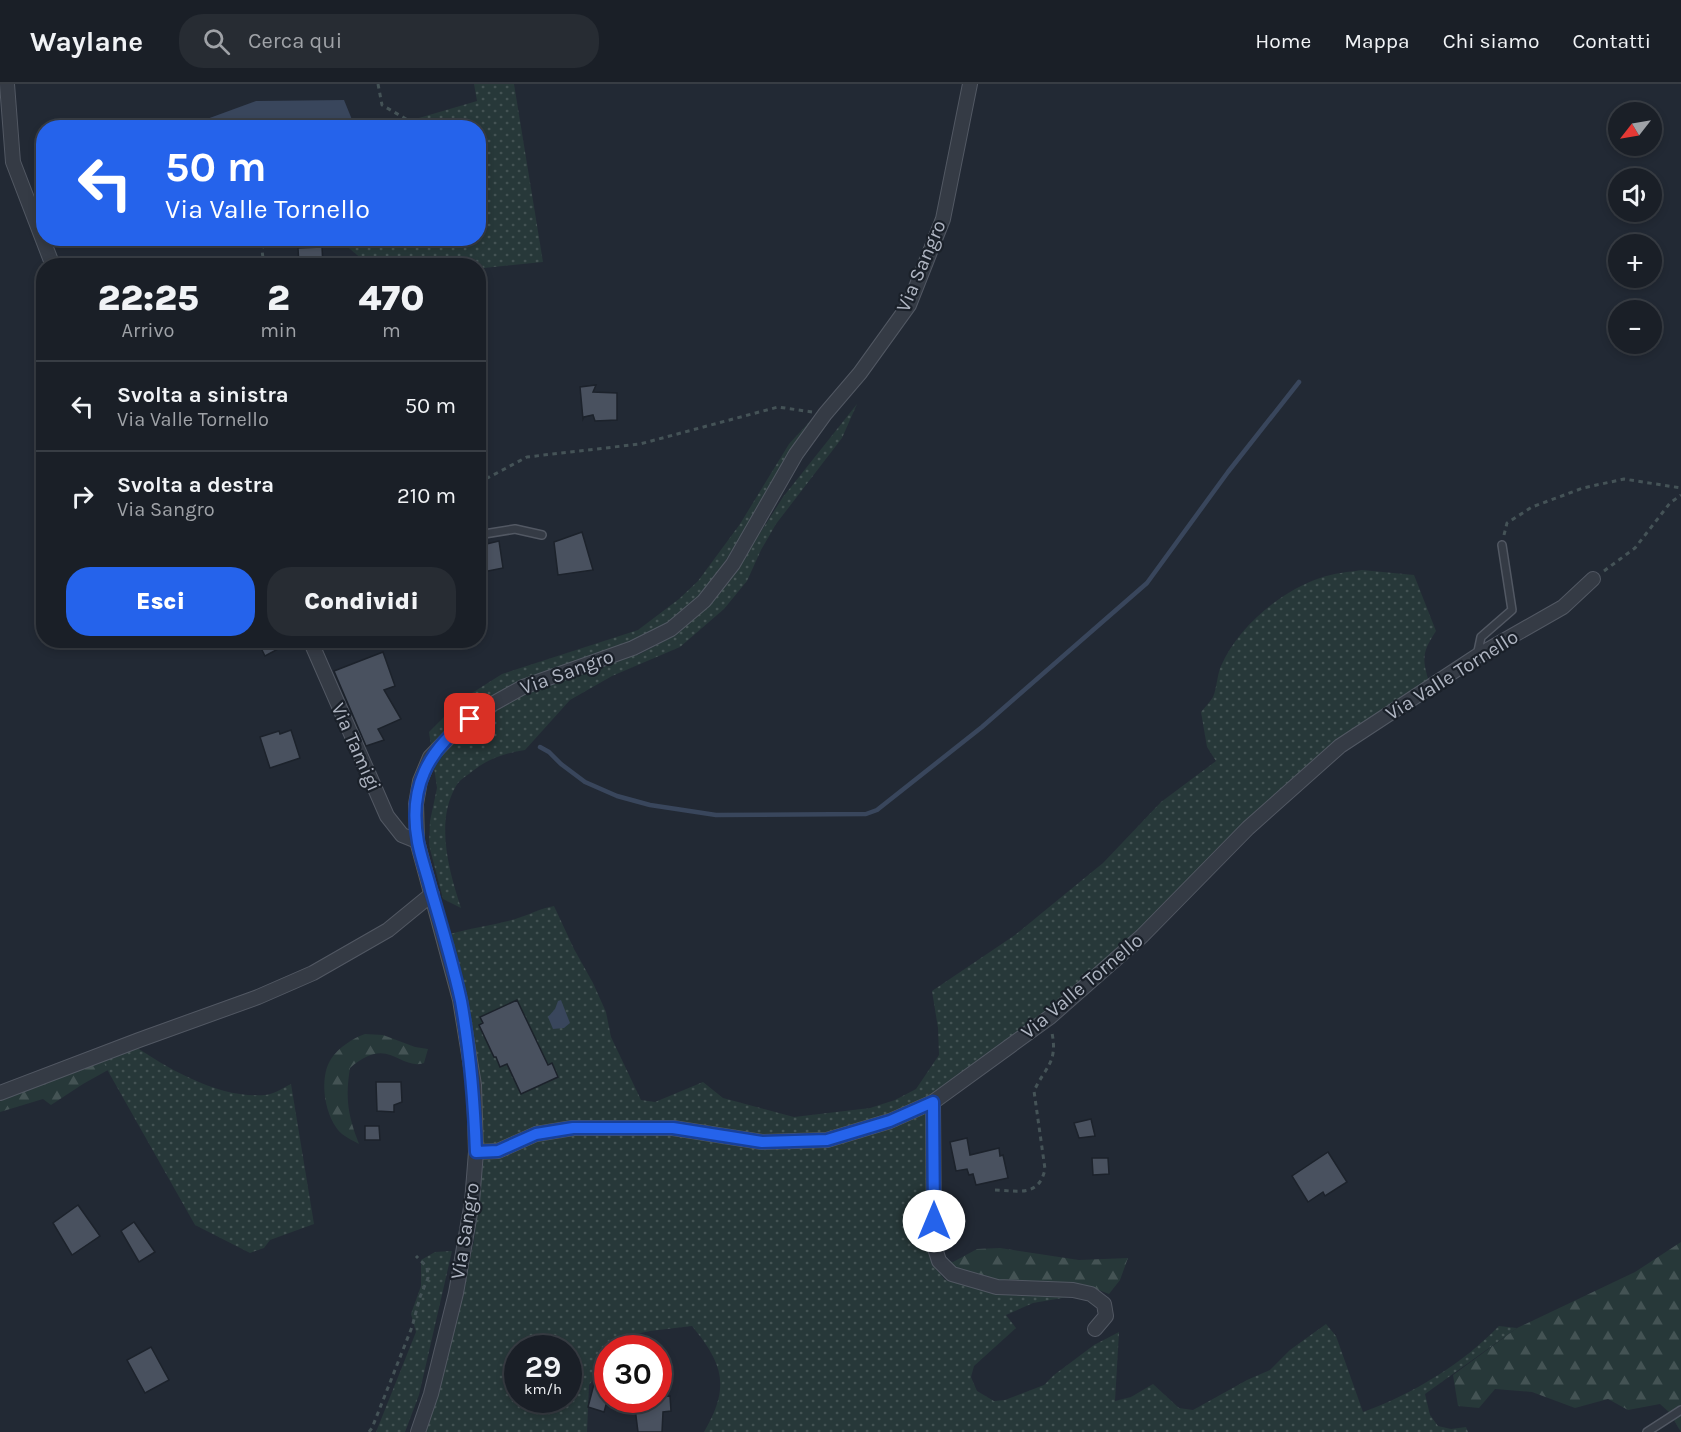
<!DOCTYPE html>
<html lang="it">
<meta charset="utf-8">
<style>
:root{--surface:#1a1f27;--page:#272c33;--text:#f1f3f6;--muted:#9fa2a7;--line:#383d44;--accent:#2563eb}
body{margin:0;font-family:Karla,sans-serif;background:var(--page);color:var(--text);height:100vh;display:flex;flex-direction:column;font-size:22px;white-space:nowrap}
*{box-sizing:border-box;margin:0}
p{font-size:20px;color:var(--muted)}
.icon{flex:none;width:33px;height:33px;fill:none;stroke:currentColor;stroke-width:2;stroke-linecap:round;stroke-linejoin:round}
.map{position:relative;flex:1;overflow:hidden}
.sheet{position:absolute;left:36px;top:174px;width:450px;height:390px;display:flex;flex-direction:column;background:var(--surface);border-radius:24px;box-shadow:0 3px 9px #0003,0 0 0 2px var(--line)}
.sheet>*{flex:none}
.hud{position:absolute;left:36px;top:36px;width:450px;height:126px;border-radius:24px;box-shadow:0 3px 9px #0003,0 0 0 2px var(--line);background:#2563eb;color:#fff;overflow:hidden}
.needle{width:39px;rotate:239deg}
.fabs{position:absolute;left:1608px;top:18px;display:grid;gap:12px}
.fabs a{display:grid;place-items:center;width:54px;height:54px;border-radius:50%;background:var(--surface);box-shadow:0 3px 9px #0003,0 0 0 2px var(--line);font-size:30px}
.speed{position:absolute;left:504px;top:1251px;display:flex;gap:12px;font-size:30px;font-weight:700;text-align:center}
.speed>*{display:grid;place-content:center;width:78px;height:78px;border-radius:50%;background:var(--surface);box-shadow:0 3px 9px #0003,0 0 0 2px var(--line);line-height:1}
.speed small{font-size:15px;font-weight:400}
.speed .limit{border:9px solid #d22;background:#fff;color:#111}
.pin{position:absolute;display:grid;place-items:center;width:51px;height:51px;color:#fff;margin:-26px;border-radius:12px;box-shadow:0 3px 9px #0006}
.me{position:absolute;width:66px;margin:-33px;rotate:0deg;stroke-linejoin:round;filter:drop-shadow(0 0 4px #0008)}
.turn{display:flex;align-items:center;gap:21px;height:126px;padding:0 30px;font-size:27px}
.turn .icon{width:78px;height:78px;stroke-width:2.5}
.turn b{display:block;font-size:42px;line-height:51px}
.eta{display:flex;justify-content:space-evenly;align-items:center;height:102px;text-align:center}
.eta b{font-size:36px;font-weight:800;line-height:42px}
.button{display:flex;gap:12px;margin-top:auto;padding:12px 30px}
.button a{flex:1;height:69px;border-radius:24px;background:var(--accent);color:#fff;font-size:24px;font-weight:800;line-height:69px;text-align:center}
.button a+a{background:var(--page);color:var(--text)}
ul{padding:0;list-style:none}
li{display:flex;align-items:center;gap:18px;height:90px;padding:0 30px;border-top:2px solid var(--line)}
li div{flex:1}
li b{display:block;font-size:22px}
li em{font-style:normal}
header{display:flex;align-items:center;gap:36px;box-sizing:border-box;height:84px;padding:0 30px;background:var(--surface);border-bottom:2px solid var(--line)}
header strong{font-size:28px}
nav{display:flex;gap:33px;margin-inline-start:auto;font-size:21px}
.search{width:420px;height:54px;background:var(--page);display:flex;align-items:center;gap:15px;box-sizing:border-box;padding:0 21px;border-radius:24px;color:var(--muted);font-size:22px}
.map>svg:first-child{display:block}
</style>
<header>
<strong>Waylane</strong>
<div class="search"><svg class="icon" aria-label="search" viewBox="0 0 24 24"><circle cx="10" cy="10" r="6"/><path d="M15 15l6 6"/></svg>Cerca qui</div>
<nav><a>Home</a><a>Mappa</a><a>Chi siamo</a><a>Contatti</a></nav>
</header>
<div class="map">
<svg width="1681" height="1348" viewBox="0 0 1681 1348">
<defs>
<pattern id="grass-dots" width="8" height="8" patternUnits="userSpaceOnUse" patternTransform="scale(1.5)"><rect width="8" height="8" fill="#273839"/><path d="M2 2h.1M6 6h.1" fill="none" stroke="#445354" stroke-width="1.8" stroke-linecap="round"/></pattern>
<pattern id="forest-firs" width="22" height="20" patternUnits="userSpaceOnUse" patternTransform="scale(1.5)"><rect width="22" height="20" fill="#273839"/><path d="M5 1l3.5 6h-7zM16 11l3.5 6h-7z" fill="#445354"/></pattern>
</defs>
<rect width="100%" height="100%" fill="#222934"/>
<g fill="url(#grass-dots)" fill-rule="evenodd">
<path d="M474 0H514L543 178 484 184 479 187 478 182 369 181 338 155 478 154V44L413 43 412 36 477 17Z"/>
<path d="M857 320 842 354 776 440 761 466 747 497 724 525 680 563 612 592 570 616 525 666C506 669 489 674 474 686 468 691 460 695 456 702 435 738 449 787 461 824L443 815 429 761 430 737 437 704 429 648 461 616 502 590 638 546 679 515 698 497 740 440 789 360 812 335C795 362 778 389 761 417 735 462 711 508 669 541 659 549 645 554 633 560L638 571 674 552 702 528 734 490 783 413Z"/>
<path d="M1362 486 1414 491 1436 547C1422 568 1422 575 1429 598L1336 661 1140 848 927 1031 928 1165 934 1182 945 1196 969 1202 1074 1212 1033 1219 1006 1231 1016 1244 974 1282 971 1293 977 1307 994 1317 1005 1316 1044 1301 1054 1291 1094 1261 1119 1248 1115 1317 1131 1313 1153 1300 1179 1324 1193 1326 1247 1296 1270 1286 1290 1266 1326 1240 1336 1252 1363 1328C1413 1310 1462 1280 1499 1242L1517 1244 1425 1310 1430 1331 1438 1342 1451 1345 1466 1343 1468 1348H704C730 1303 724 1281 692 1242L650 1247 627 1252 617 1264H608L607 1277 589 1301 587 1348H424L436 1318 474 1157 483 1075 501 1073 520 1063 482 1062C476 990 472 919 450 850 474 843 499 841 521 833 533 829 542 824 554 822L574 865 593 899 606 928 611 953 641 1016 655 1018 703 998 723 1014 794 1033 870 1024 895 1016 916 1005 939 971 938 944 932 907 1015 851 1065 810 1103 779 1161 718 1216 677 1207 663 1201 628C1205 623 1210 618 1213 613 1217 603 1217 591 1221 582 1238 543 1281 507 1320 494 1334 489 1348 488 1362 486ZM518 1264H568V1316H518Z"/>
<path d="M133 961C170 986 220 1015 265 1011 274 1010 283 1004 291 1000L314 1140 270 1156 264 1164 250 1169 195 1141 100 973Z"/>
<path d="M452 1167 419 1311 405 1348H376L416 1248 411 1230 421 1202V1176L435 1168Z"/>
</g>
<g fill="url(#forest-firs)">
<path d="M365 950 383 951 415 963 428 965 424 979C399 987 389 950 350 984 345 1014 348 1032 359 1060 354 1057 347 1054 342 1050 325 1035 318 995 331 975 338 964 353 954 365 950Z"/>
<path d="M100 973 108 986 83 1000 51 1021 43 1015 0 1028V1016Z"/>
<path d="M1681 1158V1348L1670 1329 1660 1320 1628 1326 1608 1315 1575 1324 1532 1308 1495 1305 1479 1324 1458 1322 1453 1291 1517 1244 1635 1188Z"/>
<path d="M1000 1164 1079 1176 1128 1174 1120 1196 1109 1210 1083 1200 990 1196 956 1187 940 1175 953 1178 977 1165Z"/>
</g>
<g fill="#39465c">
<path d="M344 16 355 43H185L256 17Z"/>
<path d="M561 916 570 939 564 944 553 945 548 933 555 925 558 917Z"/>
</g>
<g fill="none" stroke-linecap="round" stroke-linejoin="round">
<path stroke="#39465c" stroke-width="4.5" d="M540 663 549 668 561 680 585 698 617 712 650 721 716 731 866 730 877 726 982 643 1147 499 1228 388 1299 298"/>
</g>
<g fill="#49515f" stroke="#1c222b" stroke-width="1.5">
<path d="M322 163 323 182H299L298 164Z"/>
<path d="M596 301 593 308 617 309V336L595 337 593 331 584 333 583 335 580 303Z"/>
<path d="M582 448 593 486 558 491 554 458Z"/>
<path d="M499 457 503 484 478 489V462Z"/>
<path d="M257 556H295L265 572Z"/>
<path d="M383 568 395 602 384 606 401 635 378 645 384 656 366 662 334 587Z"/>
<path d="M291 646 300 674 270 684 260 653 279 647 280 650Z"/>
<path d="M517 916 548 981 552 979 558 993 521 1010 507 980 500 983 496 973H494L479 941 483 939 480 933Z"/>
<path d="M376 998H401L402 1018 394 1021V1028L377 1027Z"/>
<path d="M1091 1035 1095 1052 1079 1054 1074 1039Z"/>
<path d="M365 1042H379L380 1056H365Z"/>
<path d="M967 1054 970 1071 999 1064 1000 1072 1003 1071 1008 1094 976 1101 973 1090 969 1091 967 1085 956 1087 950 1058Z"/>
<path d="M1328 1068 1347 1098 1325 1112 1323 1108 1308 1118 1292 1092Z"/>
<path d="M1092 1074H1108L1109 1090 1093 1091Z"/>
<path d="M78 1121 100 1152 72 1171 53 1139Z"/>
<path d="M134 1138 155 1168 139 1178 121 1147Z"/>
<path d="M151 1263 169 1296 145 1309 127 1276Z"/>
<path d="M594 1300 608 1303V1314L604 1328 588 1323Z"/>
<path d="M670 1312 671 1327 663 1328 662 1348H638L634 1316H658V1313Z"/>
</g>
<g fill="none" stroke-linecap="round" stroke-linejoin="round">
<defs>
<g id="lane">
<path d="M478 451 515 445 542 451"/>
<path d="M1477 572 1481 553 1512 526 1502 461"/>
<path d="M1647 1348 1681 1326"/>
</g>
<g id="street">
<path d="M7 0 13 78 53 182"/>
<path d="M310 556 387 732 402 751 417 757"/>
<path d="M0 1009 139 956 258 913 313 889 388 846 432 810"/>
<path d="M933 1018 934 1161 939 1177 952 1190 997 1203 1073 1206 1091 1210 1104 1220 1106 1232 1095 1245"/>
<path d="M476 1068 498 1067 536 1050 573 1044H673L762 1058 827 1056 890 1037 933 1018 1050 933 1142 852 1248 744 1340 662 1477 572 1563 523 1593 495"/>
<path d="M418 1348 431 1310 456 1209 472 1118 476 1068 474 1001 460 916 417 757 416 720 420 697 430 673 459 643 480 627 523 603 633 564 671 545 704 517 733 480 796 370 825 330 860 289 909 221 943 135 970 0"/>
</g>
</defs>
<use href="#lane" stroke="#525863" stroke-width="10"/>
<use href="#street" stroke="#525863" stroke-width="16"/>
<g stroke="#455357" stroke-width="3" stroke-dasharray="4.5 4.5" stroke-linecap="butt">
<path d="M378 0 382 21 406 35 410 44"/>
<path d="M264 182 262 166 265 154"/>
<path d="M478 399 527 373 640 360 778 323 812 328"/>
<path d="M1504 451 1507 439 1532 423 1583 404 1624 395 1681 404"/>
<path d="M1604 487 1635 464 1670 419 1681 411"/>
<path d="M995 1106C1019 1107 1039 1113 1045 1085L1034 1007C1045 983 1058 979 1052 949"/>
<path d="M369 1348 372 1344 412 1243 420 1213 428 1194 427 1183 416 1172"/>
</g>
<use href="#lane" stroke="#353b45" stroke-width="7"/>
<use href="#street" stroke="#353b45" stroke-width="14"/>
</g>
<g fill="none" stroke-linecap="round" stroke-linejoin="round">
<defs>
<path id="route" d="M470 635C427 666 408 705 418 758 421 774 427 790 431 806 442 843 453 880 461 917 470 967 474 1017 476 1068L498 1067 536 1050 573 1044H673L762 1058 827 1056 890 1037 933 1018 934 1137"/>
</defs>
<use href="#route" stroke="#184099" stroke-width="15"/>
<use href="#route" stroke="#2563eb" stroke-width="10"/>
</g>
<g text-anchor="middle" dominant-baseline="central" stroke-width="4.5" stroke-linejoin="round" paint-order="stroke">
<g font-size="20" fill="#afb5c2" stroke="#1a2029">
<text transform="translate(921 182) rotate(-67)">Via Sangro</text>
<text transform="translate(567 588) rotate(-20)">Via Sangro</text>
<text transform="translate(1452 591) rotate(-32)">Via Valle Tornello</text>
<text transform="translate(356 663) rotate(66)">Via Tamigi</text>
<text transform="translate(1082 902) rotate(-40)">Via Valle Tornello</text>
<text transform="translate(465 1147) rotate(-81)">Via Sangro</text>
</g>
</g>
</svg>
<div class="fabs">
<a><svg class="needle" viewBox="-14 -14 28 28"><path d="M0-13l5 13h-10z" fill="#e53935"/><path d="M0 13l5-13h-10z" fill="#9fa2a7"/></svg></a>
<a><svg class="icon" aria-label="sound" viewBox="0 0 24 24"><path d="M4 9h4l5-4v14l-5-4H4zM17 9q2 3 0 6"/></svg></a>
<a>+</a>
<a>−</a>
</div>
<div class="speed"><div>29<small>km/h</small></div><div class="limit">30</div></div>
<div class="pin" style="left:470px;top:635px;background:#d93025"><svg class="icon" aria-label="arrive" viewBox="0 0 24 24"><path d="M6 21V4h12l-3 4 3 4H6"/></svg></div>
<svg class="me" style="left:934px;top:1137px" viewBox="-20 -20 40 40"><circle r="19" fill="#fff"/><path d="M0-13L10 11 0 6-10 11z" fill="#2563eb"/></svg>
<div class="hud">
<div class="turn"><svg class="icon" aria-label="left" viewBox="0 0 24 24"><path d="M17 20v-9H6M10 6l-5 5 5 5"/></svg><div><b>50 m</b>Via Valle Tornello</div></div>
</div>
<section class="sheet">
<div class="eta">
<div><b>22:25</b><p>Arrivo</p></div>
<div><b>2</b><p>min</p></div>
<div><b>470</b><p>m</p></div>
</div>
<ul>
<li><svg class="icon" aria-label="left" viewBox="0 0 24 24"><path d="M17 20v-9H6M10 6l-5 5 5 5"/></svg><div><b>Svolta a sinistra</b><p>Via Valle Tornello</p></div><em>50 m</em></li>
<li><svg class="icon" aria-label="right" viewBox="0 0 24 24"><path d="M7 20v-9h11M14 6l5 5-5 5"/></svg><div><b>Svolta a destra</b><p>Via Sangro</p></div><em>210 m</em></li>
</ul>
<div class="button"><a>Esci</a><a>Condividi</a></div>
</section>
</div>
